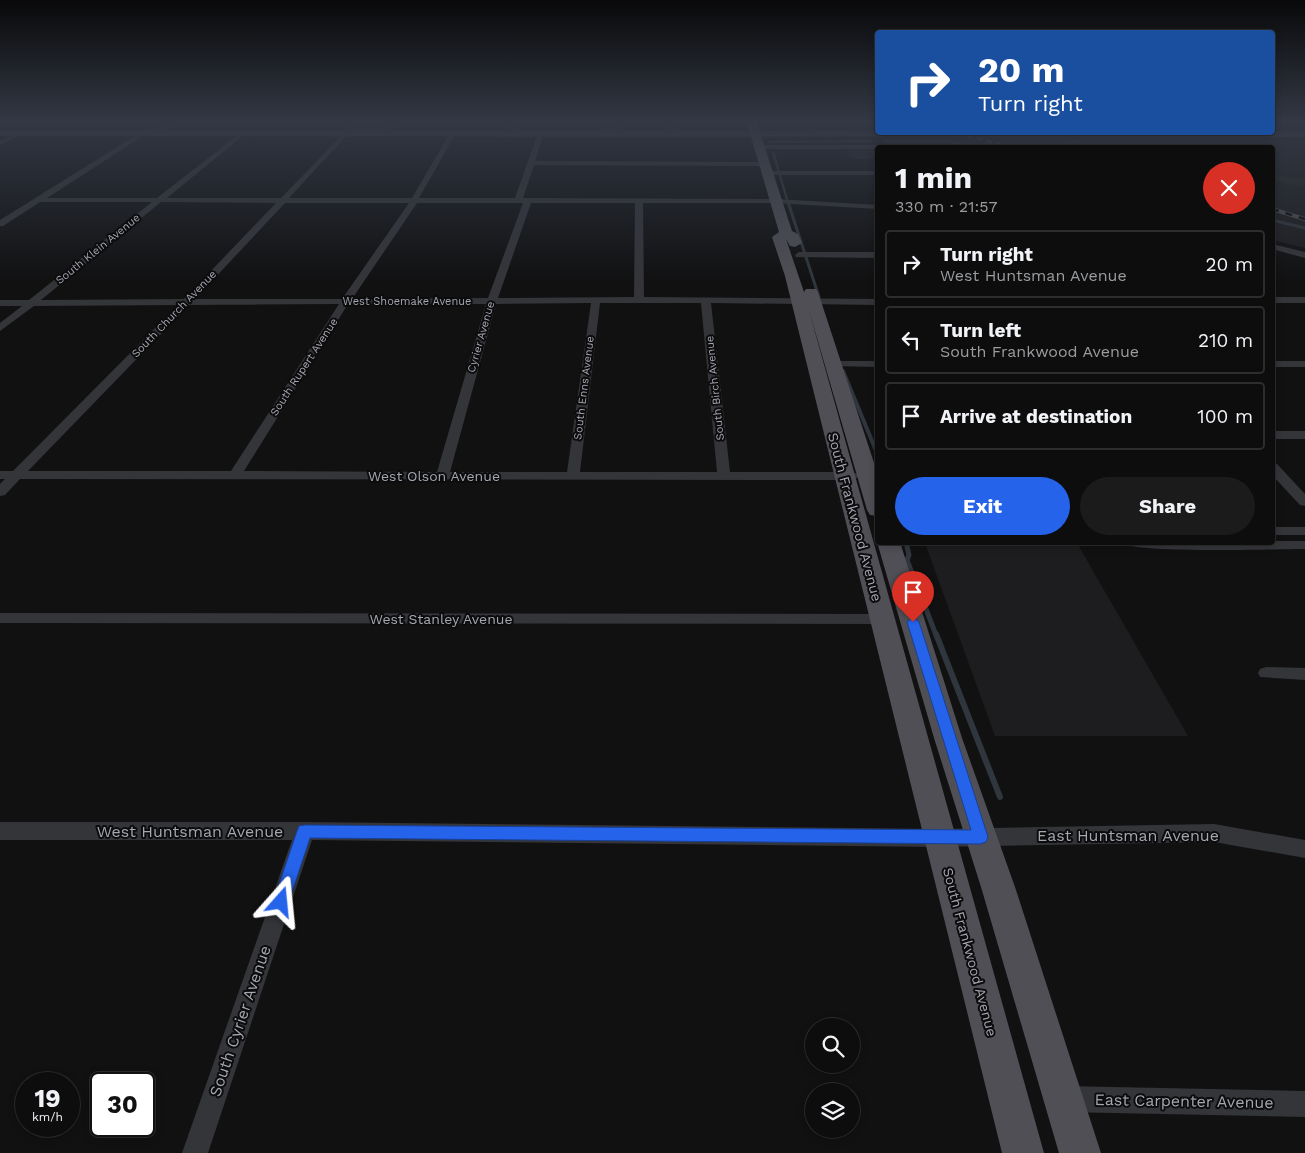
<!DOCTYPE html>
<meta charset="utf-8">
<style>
:root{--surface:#0d0d0e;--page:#1b1b1c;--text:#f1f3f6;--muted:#9a9c9e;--line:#2d2d2e;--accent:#2563eb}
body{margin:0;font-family:"Work Sans",sans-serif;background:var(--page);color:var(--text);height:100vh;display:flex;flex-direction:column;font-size:19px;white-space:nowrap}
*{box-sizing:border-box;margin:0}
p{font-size:16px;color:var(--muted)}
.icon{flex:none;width:28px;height:28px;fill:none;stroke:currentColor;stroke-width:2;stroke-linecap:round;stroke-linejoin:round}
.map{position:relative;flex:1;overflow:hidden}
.panel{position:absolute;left:875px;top:145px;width:400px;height:400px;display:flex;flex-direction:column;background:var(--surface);border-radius:5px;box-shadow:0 2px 8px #0003,0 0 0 1px var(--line)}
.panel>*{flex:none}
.guide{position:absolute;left:875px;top:30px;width:400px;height:105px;border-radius:5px;box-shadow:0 2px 8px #0003,0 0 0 1px var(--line);background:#1a4fa0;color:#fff;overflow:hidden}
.fabs{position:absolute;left:805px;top:1018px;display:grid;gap:10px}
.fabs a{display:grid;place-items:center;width:55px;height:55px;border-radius:50%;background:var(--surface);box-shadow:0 2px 8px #0003,0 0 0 1px var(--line);font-size:25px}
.speed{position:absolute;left:15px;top:1072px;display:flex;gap:10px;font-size:25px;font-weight:700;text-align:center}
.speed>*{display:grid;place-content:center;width:65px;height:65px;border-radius:50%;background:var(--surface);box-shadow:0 2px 8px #0003,0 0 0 1px var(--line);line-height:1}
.speed small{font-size:12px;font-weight:400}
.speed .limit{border:2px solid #111;border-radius:8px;background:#fff;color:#111}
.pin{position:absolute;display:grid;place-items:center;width:42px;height:42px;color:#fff;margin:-51px -21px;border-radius:50% 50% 50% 0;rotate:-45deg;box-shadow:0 0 5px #0007}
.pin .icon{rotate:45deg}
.me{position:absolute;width:55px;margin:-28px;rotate:18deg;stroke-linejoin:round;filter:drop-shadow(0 0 4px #0008)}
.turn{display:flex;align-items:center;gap:18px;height:105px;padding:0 20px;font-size:22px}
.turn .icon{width:65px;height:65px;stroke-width:2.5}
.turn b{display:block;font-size:35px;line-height:42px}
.round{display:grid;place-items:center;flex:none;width:52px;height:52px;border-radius:26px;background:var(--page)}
.head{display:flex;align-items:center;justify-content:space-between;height:85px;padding:0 20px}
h1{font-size:30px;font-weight:700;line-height:38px}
.cta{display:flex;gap:10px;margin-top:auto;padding:10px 20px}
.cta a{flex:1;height:58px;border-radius:30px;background:var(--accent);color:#fff;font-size:20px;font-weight:700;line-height:58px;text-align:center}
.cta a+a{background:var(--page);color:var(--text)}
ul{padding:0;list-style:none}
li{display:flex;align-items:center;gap:15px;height:68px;margin:0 10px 8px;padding:0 10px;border:2px solid var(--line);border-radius:5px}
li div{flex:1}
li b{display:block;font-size:19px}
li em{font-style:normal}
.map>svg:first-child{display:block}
</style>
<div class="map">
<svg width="1305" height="1153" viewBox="0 0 1305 1153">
<rect width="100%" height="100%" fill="#111112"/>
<g fill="#1d1d1f">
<path d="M762 120H787L817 128 815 131 765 129Z"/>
<path d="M814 120H877V130H851Z"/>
<rect x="1273" y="120" width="32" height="11"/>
<path d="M1026 136 1082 147H915L877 138Z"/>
<path d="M1057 136 1305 137V179L1273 174 1272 148 1112 147Z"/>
<path d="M845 150H877V159H851Z"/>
<path d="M1273 181 1305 188V248L1273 240Z"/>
<path d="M925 543H1077L1188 736H995Z"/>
</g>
<g fill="#202621">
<path d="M1026 136H1057L1112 147H1082Z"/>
<path d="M1272 174 1305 179V188L1273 181Z"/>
</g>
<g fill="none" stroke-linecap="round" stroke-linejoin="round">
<g stroke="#30363d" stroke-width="2.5">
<path d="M885 141H948L979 148"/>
<path d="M770 142 871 141"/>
<path d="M773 152 789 206"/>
</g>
<g stroke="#30363d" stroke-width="3">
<path d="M789 205 819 297"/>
<path d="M1272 220 1305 228"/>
</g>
<path stroke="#30363d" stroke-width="4" d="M843 371 877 453"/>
<path stroke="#30363d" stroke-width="5" d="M906 542 909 555 907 560 936 635"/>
<path stroke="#30363d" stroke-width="6" d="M936 634 1000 797"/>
<g fill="#343539" fill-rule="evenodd">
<path d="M200 120H214L149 132 47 198H157L243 131 245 132V134L167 198H281L346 131 348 132V134L289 198H412L450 133 453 131 456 133 419 198H515L538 133 541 131 544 133 535 161 765 162 768 164 765 166 534 165 523 198 775 199 878 205V209L775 203H643L644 297 878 299V305L711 303 730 472H853L860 476 853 480 20 479 5 495 0 496V484L5 479H0V471H13L178 305 34 306 0 331V323L22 306H0V300H29L152 202H40L3 226H0V220L138 134 136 133V131ZM161 202 276 203 184 299 41 300ZM285 203H409L342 299H195ZM417 203H523L488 298 352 299ZM531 203H635L634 297 498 298ZM591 303 567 472H450L496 304ZM600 303H701L717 472H580ZM339 304 231 471H28L189 305ZM348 304H486L437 472 244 471Z"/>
<path d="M328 120C338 120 345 125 354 127 374 131 397 124 417 120L420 122 380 131H354Z"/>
<path d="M486 120H495L529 133 524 134Z"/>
<path d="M641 120H654L690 133 687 135 647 123 590 135 587 133Z"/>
<path d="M21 131 24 133 23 134 0 145V141Z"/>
<path d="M896 143 898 144V146L877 149H759L756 147 759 145H877Z"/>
<path d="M765 171H878V175H768L764 173Z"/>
<path d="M1272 244 1305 252V258L1272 249Z"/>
<path d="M799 252H878V258L796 257 795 255Z"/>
<rect x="1272" y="297" width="33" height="6"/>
<path d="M834 361H878V367L830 366 829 364 830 362Z"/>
<rect x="1272" y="361" width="33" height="6"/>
<rect x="1272" y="431" width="33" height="8"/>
<path d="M1272 463 1277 464 1305 494V506L1300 505 1272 475Z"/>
<rect x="1272" y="527" width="33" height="8"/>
<path d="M1272 541H1305V549C1280 549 1130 554 1120 542H1272Z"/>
<path d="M0 613 882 614 888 615 890 619 888 623 882 624 0 623Z"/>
<path d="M1266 667 1305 668V680L1260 677 1258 673 1260 669Z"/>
<path d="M0 822H305L940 829 1214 824 1305 840V858L1214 842 940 847 312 840 208 1153H182L292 840H0Z"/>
<path d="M1064 1086 1305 1091V1117L1064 1112 1055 1108 1051 1099 1055 1090Z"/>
</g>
<path fill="#414146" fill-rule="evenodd" d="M0 130 878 131V132L1305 131V137L0 136Z"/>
<g fill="#4f4f55" fill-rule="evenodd">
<path d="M746 120H756L792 231 798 234 802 243 795 247 790 246 786 239 804 292 806 289H816L818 292 878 475V516L870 515 867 510 808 307 1044 1153H1002L785 276 772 237 779 232Z"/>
<path d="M878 541V542H900L962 738 1015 887 1101 1153H1059L981 887 934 738 877 542Z"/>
</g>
<defs>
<path id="rail-far1" d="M953 132 1013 148"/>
<path id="rail" d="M1272 209 1305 219"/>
</defs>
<use href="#rail-far1" stroke="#4e4e53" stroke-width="2.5"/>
<use href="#rail" stroke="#4e4e53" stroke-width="4"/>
<use href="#rail-far1" stroke="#0c0c0d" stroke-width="2" stroke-dasharray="5" stroke-linecap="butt"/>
<use href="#rail" stroke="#0c0c0d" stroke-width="2.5" stroke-dasharray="7" stroke-linecap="butt"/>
</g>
<linearGradient id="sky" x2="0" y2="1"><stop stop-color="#09090a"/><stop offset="0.43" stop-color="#323844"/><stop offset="1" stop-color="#323844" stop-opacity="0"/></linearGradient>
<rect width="1305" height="281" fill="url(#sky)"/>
<path fill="#2563eb" stroke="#184099" d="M913 617 919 622 988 837 986 842 980 844 310 838 287 907 281 909 275 907 273 902 297 831 299 826 305 825 971 830 907 622Z"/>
<g text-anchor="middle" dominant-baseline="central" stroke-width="4" stroke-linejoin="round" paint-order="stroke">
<g font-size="11" fill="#a4a6b1" stroke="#0c0c0d">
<text transform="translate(98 249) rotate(-39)">South Klein Avenue</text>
<text x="407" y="301">West Shoemake Avenue</text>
<text transform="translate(174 314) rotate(-46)">South Church Avenue</text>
<text transform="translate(481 337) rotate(-74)">Cyrier Avenue</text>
<text transform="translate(304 367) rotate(-57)">South Rupert Avenue</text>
<text transform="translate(584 388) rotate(-83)">South Enns Avenue</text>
<text transform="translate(715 388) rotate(-96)">South Birch Avenue</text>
</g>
<g font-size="14" fill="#a4a6b1" stroke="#0c0c0d">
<text x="434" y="476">West Olson Avenue</text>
<text transform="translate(855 517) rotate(75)">South Frankwood Avenue</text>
<text x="441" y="619">West Stanley Avenue</text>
<text transform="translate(970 952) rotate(75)">South Frankwood Avenue</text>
</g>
<g font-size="16" fill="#a4a6b1" stroke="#0c0c0d">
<text x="190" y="831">West Huntsman Avenue</text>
<text x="1128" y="835">East Huntsman Avenue</text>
<text transform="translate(240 1021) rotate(-71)">South Cyrier Avenue</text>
<text transform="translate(1184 1101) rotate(1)">East Carpenter Avenue</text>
</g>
</g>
</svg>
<div class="fabs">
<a><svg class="icon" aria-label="search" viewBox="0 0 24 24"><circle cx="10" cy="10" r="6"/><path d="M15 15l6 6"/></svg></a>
<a><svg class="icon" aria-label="layers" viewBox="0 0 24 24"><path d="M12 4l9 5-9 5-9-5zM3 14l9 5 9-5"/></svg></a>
</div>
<div class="speed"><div>19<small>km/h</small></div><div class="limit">30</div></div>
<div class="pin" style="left:913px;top:622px;background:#d93025"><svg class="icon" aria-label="arrive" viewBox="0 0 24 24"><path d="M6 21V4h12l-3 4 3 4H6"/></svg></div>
<svg class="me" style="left:281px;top:902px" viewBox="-20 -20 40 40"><path d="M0-17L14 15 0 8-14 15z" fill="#2563eb" stroke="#fff" stroke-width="4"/></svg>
<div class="guide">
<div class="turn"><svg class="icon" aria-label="right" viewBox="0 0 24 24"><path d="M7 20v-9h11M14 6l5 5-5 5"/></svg><div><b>20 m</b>Turn right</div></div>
</div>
<section class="panel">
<div class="head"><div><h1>1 min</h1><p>330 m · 21:57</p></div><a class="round" style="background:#d93025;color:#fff"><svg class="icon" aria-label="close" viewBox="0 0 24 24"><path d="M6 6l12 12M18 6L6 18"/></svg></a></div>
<ul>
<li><svg class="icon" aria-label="right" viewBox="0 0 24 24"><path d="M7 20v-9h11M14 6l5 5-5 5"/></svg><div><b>Turn right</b><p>West Huntsman Avenue</p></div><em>20 m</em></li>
<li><svg class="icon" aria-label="left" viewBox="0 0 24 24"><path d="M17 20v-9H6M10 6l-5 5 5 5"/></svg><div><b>Turn left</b><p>South Frankwood Avenue</p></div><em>210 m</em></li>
<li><svg class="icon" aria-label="arrive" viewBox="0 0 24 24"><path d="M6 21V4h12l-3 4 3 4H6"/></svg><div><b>Arrive at destination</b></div><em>100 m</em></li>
</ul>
<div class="cta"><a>Exit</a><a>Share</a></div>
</section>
</div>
